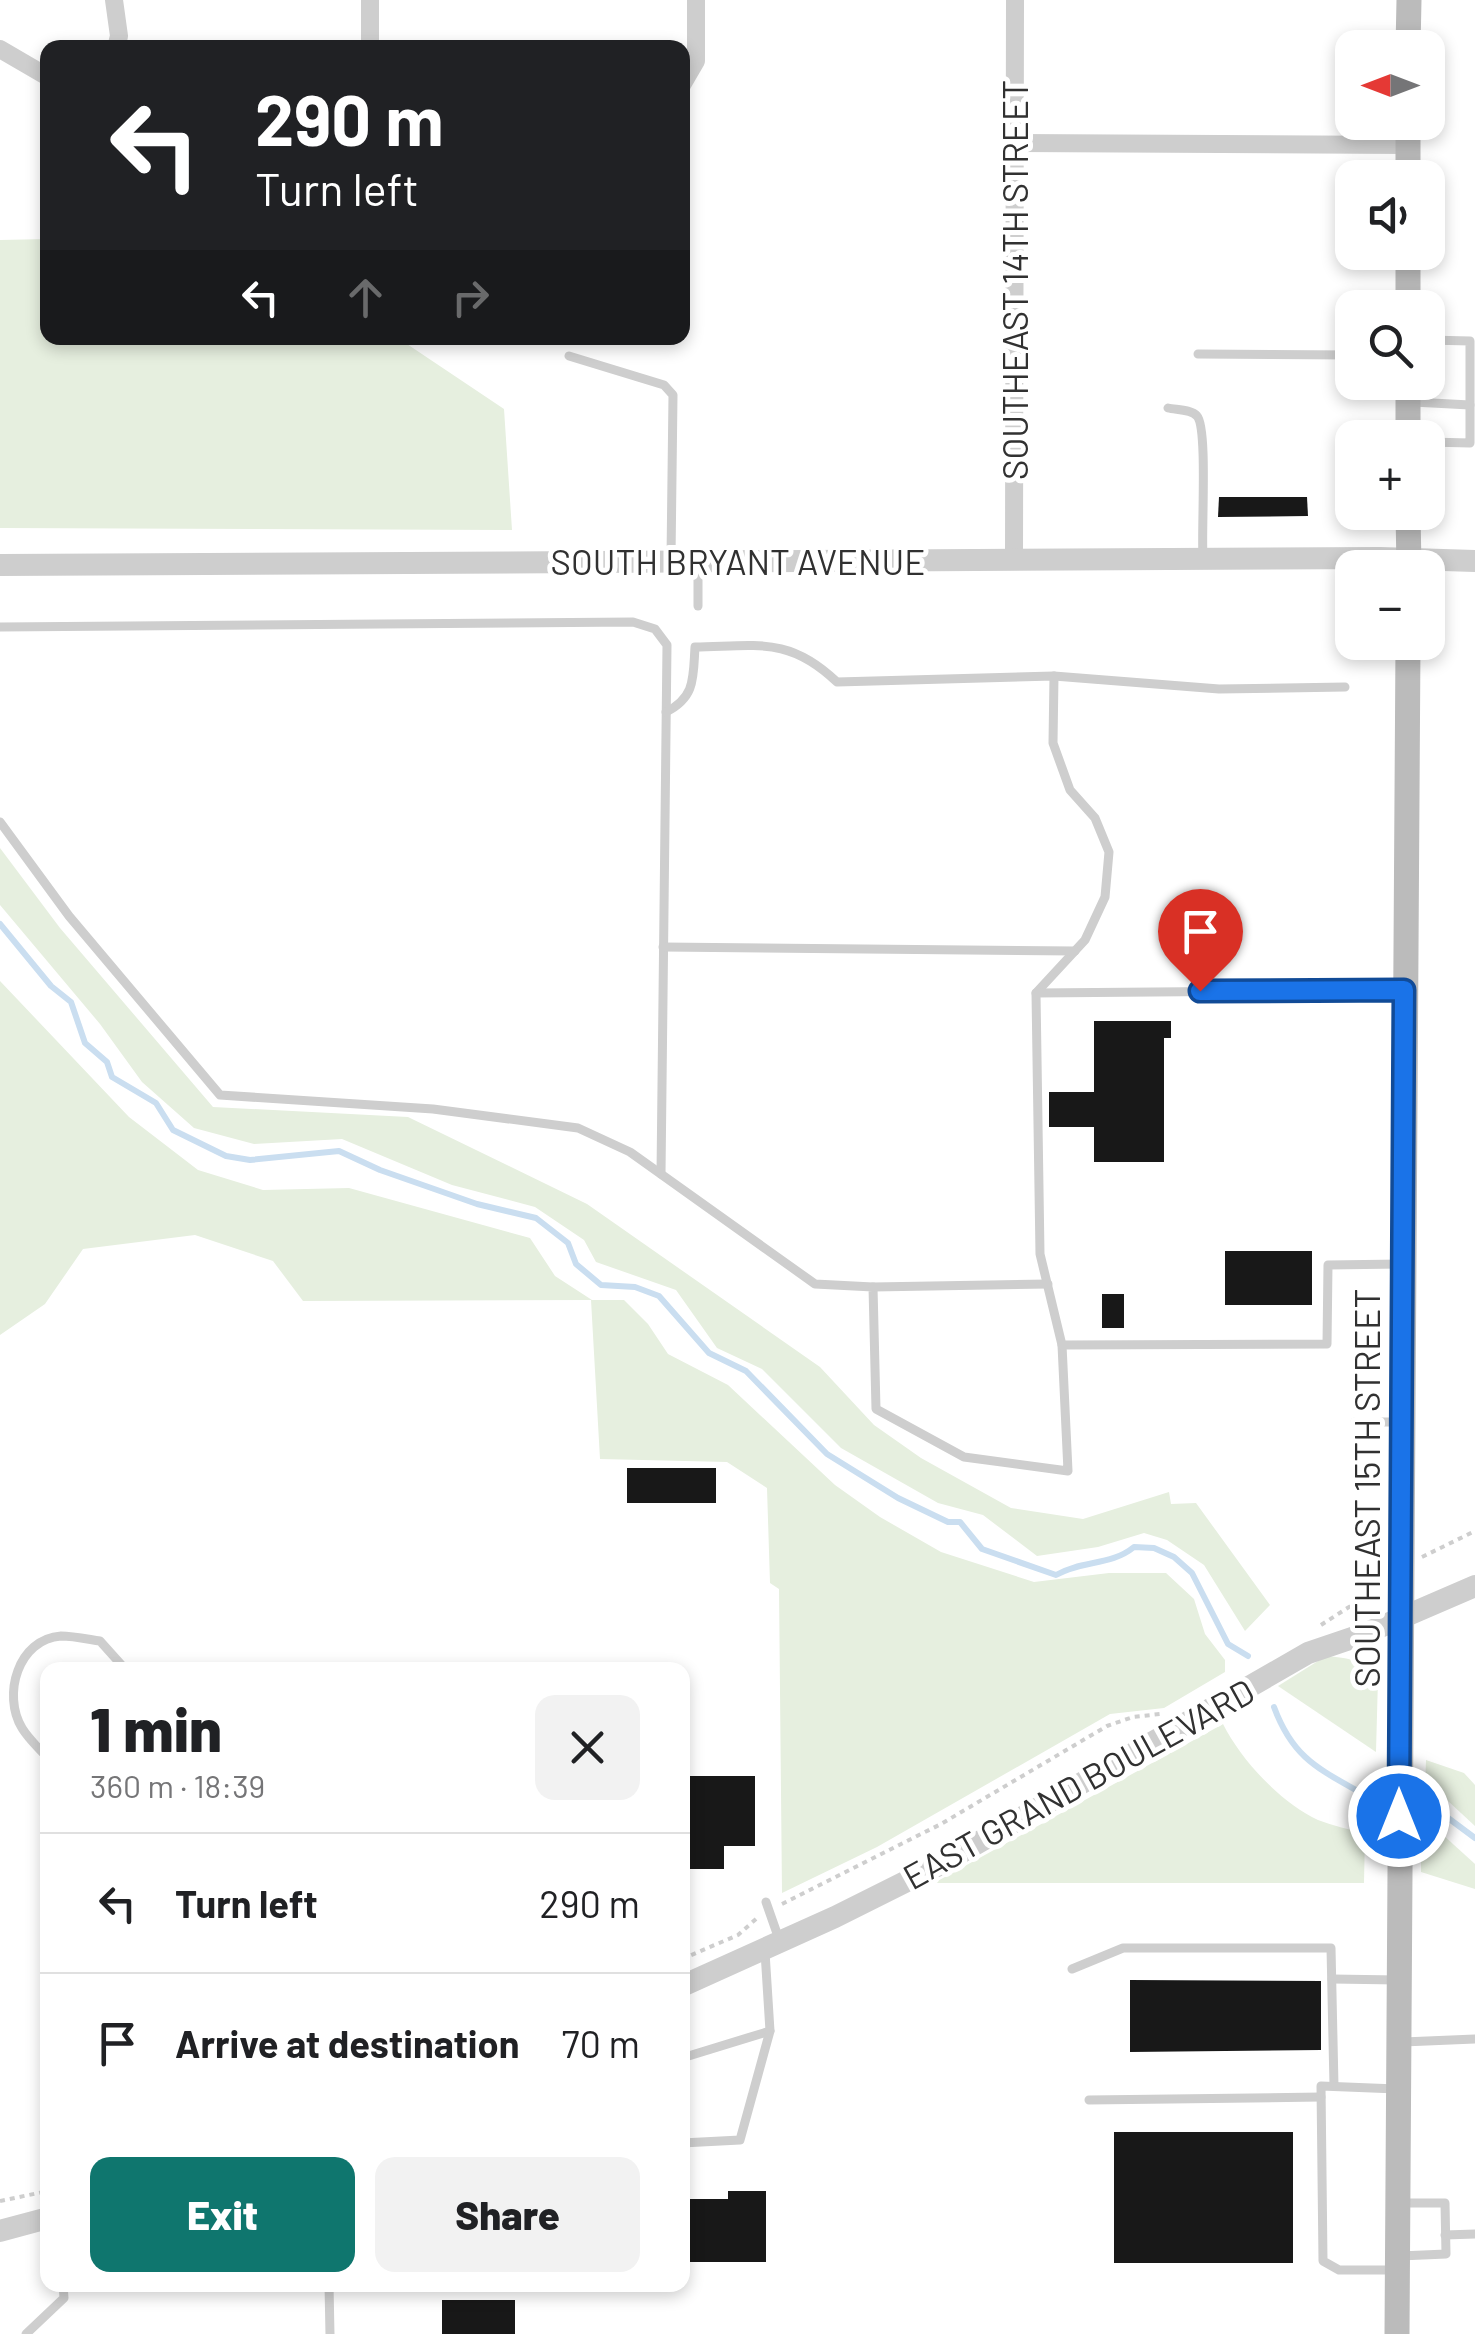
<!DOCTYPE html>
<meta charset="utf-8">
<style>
:root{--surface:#fff;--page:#f2f2f2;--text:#202124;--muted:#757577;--line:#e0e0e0;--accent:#0f766e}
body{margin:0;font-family:Barlow,sans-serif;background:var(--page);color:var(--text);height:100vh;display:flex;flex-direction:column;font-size:38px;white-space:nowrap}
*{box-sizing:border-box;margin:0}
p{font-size:32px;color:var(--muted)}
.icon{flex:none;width:55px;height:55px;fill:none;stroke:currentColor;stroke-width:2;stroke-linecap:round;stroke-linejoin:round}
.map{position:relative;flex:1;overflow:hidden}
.sheet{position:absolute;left:40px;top:1662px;width:650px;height:630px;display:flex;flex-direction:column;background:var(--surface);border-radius:20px;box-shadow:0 5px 15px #0003}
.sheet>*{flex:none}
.guide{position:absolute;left:40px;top:40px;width:650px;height:305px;border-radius:20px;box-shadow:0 5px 15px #0003;background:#202124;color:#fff;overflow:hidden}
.needle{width:65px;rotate:270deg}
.buttons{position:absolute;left:1335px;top:30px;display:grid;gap:20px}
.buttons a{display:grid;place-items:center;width:110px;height:110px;border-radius:20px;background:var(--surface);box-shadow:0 5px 15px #0003;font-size:50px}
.pin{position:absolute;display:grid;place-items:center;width:85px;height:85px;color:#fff;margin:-102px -42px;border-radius:50% 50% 50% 0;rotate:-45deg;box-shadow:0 0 10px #0007}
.pin .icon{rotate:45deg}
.me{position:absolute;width:110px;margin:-55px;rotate:0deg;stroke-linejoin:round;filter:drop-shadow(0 0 8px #0008)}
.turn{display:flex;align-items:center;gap:35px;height:210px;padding:0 50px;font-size:45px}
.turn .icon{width:130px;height:130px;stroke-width:2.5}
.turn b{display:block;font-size:70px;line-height:85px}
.lanes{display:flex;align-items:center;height:95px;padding:0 50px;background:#0003;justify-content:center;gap:50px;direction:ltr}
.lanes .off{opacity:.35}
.round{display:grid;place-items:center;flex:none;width:105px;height:105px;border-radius:20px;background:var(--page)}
.summary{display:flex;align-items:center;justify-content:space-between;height:170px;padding:0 50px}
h1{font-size:60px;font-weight:800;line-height:75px}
.cta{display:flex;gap:20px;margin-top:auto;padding:20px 50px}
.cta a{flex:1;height:115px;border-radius:20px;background:var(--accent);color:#fff;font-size:40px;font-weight:800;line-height:115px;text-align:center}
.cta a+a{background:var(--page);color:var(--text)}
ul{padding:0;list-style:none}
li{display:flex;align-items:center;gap:30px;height:140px;padding:0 50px;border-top:2px solid var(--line)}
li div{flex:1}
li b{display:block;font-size:38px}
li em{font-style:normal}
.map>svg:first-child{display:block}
</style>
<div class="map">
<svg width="1475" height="2334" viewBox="0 0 1475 2334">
<rect width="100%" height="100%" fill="#fff"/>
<g fill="#e6efdf">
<path d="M47 239 48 338H398L504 409 512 530 0 528V240Z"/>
<path d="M0 848 60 928 213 1107 408 1117 587 1204 820 1367 874 1425 921 1458 1011 1508 1083 1519 1169 1492 1171 1504 1196 1503 1270 1605 1245 1631 1204 1565 1167 1540 1144 1533 1098 1547 1037 1556 983 1515 938 1503 841 1448 762 1369 717 1348 676 1290 596 1262 584 1240 535 1207 452 1185 342 1139 254 1144 194 1128 142 1082 100 1024 0 905Z"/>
<path d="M0 981 129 1117 198 1170 263 1190 349 1188 530 1238 555 1276 592 1300H624L648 1324 668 1354 728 1385 835 1485 880 1517 941 1552 1034 1582 1109 1573H1166L1194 1599 1205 1634 1225 1660V1672L1164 1708 1110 1714 877 1847 782 1893 779 1589 770 1583 767 1488 727 1462 600 1459 591 1300 303 1301 273 1261 195 1235 83 1249 45 1304 0 1335Z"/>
<path d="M1326 1656C1348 1658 1364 1660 1378 1678L1376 1752 1278 1686Z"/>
<path d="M1223 1724C1241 1760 1281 1803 1318 1820 1333 1826 1350 1829 1365 1834L1364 1883H934Z"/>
<path d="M1426 1760 1464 1773 1475 1785V1826L1448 1801 1425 1789Z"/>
<path d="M1421 1815 1475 1864V1889L1421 1872Z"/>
</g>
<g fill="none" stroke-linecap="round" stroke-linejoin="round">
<g stroke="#cadef0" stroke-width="6">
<path d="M0 924 51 986 71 1002 85 1043 107 1062 112 1077 156 1103 173 1130 226 1156 250 1160 339 1151 380 1170 477 1204 536 1218 568 1243 576 1264 601 1285 635 1287 659 1296 709 1353 746 1371 827 1454 898 1498 948 1522H960L982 1549 1056 1575C1082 1560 1111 1566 1134 1547L1154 1548 1174 1557 1192 1573 1228 1644 1248 1656"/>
<path d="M1274 1707C1295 1764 1325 1771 1375 1801"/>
<path d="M1428 1803 1475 1838"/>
</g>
</g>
<g fill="#181818">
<path d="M1219 497H1307L1308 516 1218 517Z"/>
<path d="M1094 1021H1171V1038H1164V1162H1094V1127H1049V1092H1094Z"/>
<rect x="1225" y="1251" width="87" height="54"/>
<rect x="1102" y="1294" width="22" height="34"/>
<rect x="627" y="1468" width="89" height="35"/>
<path d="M682 1776H755V1846H724V1869H682Z"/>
<path d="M1130 1980 1321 1981V2050L1130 2052Z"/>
<rect x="1114" y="2132" width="179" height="131"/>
<path d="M728 2191H766V2262H682V2199H728Z"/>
<rect x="442" y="2300" width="73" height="34"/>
</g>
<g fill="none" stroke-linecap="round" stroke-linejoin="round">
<g stroke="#cecece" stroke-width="4" stroke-dasharray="5 5" stroke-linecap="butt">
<path d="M1422 1557 1475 1531"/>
<path d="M1321 1625 1363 1598 1374 1581H1379"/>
<path d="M782 1904 941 1824 1107 1726 1133 1717 1160 1714"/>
<path d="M682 1959 738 1935 756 1919"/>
<path d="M0 2201 48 2191"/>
</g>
<g stroke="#cecece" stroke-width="9">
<path d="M1428 340 1470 341V443L1428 442"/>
<path d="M1198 354 1352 355"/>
<path d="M569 356 664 385 673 395 671 558"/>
<path d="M1413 402 1470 405"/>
<path d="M1168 408C1176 410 1191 409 1197 416 1208 428 1201 532 1203 556"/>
<path d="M698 564V606"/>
<path d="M0 627 633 622 655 629 667 645 661 1174"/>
<path d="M1054 676 1219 689 1345 687"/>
<path d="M666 712C696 697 693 677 695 647 757 646 789 636 837 682L1054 676 1053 743 1070 790 1095 818 1109 852 1105 897 1085 940 1036 993"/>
<path d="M0 822 69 916 220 1095 433 1109 578 1128 630 1152 815 1284 873 1287 876 1409 964 1457 1068 1471 1062 1345"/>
<path d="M663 947 1075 951"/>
<path d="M1401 990 1036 993 1040 1254 1062 1345 1327 1344 1328 1265 1401 1264"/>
<path d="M873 1287 1048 1284"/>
<path d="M1355 1422H1400"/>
<path d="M48 1758C39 1749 28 1738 22 1728 2 1695 18 1639 61 1636 73 1636 87 1639 100 1641L126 1670"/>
<path d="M766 1902 780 1942"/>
<path d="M1072 1969 1123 1948H1331L1334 2086"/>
<path d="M1332 1979 1398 1980"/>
<path d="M1403 2042 1475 2039"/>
<path d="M682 2058 770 2031"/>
<path d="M1089 2100 1321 2097"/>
<path d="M682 2143 740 2140 770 2031 765 1952"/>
<path d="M1398 2203H1445L1446 2254 1400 2256"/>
<path d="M1445 2235 1475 2234"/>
<path d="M1394 2270H1339L1323 2261 1321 2086 1397 2089"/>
<path d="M329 2285 330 2334"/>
<path d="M26 2334 64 2298 63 2285"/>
</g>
<g stroke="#cecece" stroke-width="18">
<path d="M114 0 119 36 116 48"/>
<path d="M370 0V48"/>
<path d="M0 49 48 77"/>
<path d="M682 85 696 61V0"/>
<path d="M1013 143 1408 145"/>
<path d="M1014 559 1015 0"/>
</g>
<g stroke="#cecece" stroke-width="22">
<path d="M0 565 1380 558 1475 561"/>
<path d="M682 1986 835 1917 941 1864 1308 1653 1364 1634 1475 1586"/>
<path d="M0 2231 48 2218"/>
</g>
<g stroke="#bbb" stroke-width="25">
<path d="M1408 48 1409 0"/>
<path d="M1408 178V122"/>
<path d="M1408 252V308"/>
<path d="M1408 382V438"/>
<path d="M1408 512 1409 568"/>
<path d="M1397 2334 1408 642"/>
</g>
</g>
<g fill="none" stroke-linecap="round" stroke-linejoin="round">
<defs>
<path id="route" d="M1200 991 1404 990 1399 1816"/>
</defs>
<use href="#route" stroke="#114b97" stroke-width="25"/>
<use href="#route" stroke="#1a73e8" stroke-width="18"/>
</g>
<g text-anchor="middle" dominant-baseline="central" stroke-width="10" stroke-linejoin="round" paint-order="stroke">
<g font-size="35" fill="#313131" stroke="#fff">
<text transform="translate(1014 280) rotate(-90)">SOUTHEAST 14TH STREET</text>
<text x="738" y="561">SOUTH BRYANT AVENUE</text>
<text transform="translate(1366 1488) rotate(-90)">SOUTHEAST 15TH STREET</text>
<text transform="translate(1078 1783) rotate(-29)">EAST GRAND BOULEVARD</text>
</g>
</g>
</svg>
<div class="buttons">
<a><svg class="needle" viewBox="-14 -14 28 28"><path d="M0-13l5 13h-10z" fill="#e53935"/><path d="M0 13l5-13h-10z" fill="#757577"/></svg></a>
<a><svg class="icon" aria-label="sound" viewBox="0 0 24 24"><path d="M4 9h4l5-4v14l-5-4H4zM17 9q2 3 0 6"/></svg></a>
<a><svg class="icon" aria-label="search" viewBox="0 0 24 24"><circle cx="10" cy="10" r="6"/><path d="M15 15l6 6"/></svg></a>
<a>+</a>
<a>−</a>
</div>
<div class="pin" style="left:1200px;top:991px;background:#d93025"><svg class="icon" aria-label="arrive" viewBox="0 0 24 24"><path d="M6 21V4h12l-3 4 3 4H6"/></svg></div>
<svg class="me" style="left:1399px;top:1816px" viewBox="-20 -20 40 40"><circle r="17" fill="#1a73e8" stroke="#fff" stroke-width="3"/><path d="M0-11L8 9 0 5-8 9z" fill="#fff"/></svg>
<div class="guide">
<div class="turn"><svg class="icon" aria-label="left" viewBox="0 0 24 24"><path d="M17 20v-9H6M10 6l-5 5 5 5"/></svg><div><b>290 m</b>Turn left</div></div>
<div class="lanes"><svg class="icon" aria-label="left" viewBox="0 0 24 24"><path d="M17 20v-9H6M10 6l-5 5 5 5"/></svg><svg class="icon off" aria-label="ahead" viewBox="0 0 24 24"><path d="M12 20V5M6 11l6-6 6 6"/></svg><svg class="icon off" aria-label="right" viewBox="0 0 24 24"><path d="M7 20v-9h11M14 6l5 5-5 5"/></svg></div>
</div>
<section class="sheet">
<div class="summary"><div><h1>1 min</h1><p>360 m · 18:39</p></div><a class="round"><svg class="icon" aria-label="close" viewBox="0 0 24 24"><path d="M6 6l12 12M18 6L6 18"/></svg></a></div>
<ul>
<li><svg class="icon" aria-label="left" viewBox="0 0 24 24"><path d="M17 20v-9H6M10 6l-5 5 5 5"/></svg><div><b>Turn left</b></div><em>290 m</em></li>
<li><svg class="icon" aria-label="arrive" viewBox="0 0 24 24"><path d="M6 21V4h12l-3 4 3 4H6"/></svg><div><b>Arrive at destination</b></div><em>70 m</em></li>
</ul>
<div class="cta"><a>Exit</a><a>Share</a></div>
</section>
</div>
